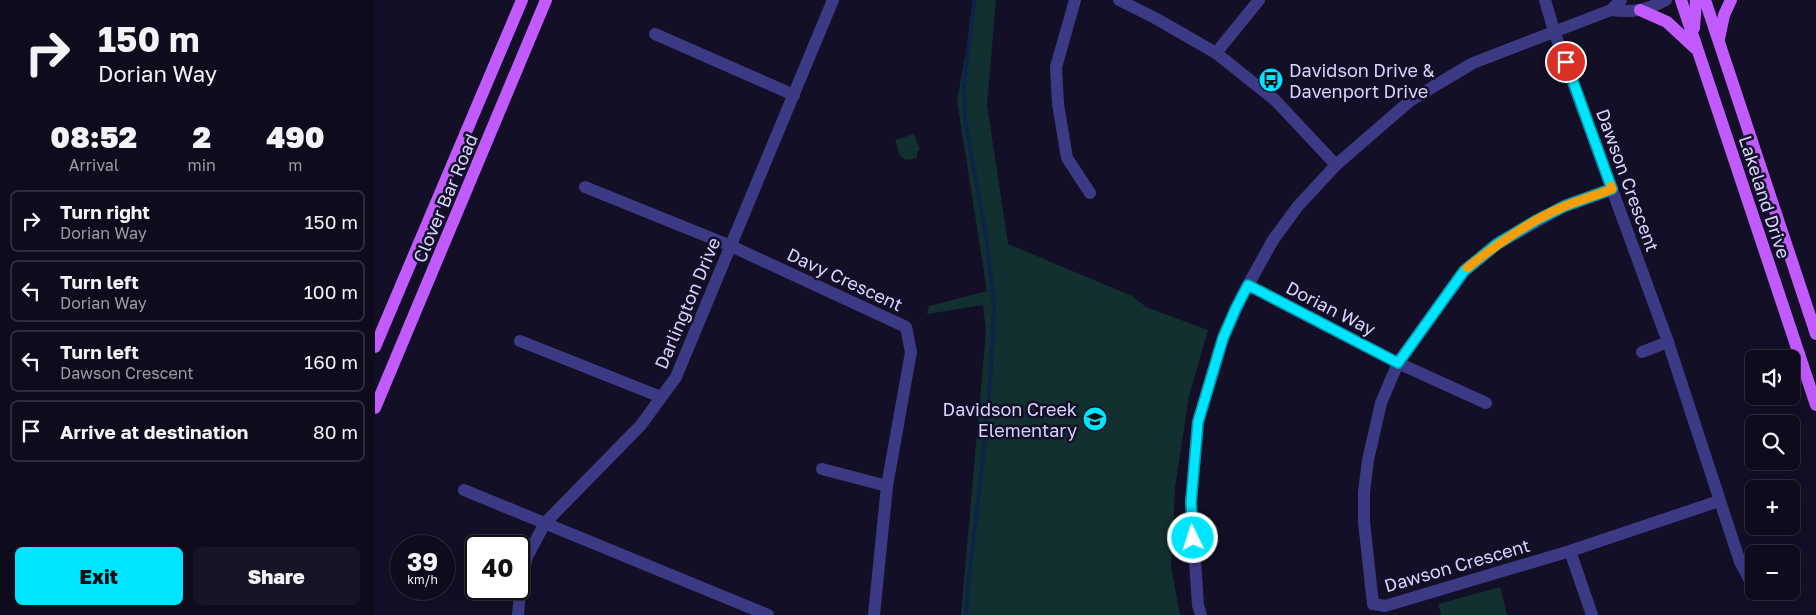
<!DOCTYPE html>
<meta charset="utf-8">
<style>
:root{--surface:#0e0b1c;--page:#171425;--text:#f1f3f6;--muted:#9b9ba3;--line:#2e2b3b;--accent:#00e5ff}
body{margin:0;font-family:"Golos Text",sans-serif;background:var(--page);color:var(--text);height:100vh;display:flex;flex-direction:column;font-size:19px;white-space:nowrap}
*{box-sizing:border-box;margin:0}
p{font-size:16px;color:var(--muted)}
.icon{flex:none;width:28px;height:28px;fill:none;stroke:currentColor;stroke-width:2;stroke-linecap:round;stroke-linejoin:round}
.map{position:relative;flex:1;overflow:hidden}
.side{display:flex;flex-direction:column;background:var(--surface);width:375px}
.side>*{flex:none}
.banner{background:#0e0b1c;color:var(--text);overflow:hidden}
.buttons{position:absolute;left:1370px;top:350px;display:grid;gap:10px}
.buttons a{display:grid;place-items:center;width:55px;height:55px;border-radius:8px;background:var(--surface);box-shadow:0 5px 20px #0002,0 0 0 1px var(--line);font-size:25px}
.speed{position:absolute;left:15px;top:535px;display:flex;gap:10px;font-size:25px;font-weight:700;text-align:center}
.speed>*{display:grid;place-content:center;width:65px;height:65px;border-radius:50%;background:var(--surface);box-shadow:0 5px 20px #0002,0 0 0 1px var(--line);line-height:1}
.speed small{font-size:12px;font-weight:400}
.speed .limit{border:2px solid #111;border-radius:8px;background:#fff;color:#111}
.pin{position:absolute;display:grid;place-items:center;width:42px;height:42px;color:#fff;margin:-21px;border:2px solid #fff;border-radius:50%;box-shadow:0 1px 5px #0007}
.me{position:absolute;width:55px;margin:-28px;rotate:356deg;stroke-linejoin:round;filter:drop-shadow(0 0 4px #0008)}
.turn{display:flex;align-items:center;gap:18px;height:105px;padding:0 15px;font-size:22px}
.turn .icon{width:65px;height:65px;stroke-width:2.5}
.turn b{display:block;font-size:35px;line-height:42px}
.eta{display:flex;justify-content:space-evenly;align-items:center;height:85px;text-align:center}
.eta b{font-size:30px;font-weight:800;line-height:35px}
.primary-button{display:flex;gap:10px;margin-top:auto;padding:10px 15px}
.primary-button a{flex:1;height:58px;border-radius:8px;background:var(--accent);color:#111;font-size:20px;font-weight:800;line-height:58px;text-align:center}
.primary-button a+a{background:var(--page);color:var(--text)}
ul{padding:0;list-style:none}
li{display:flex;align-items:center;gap:15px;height:62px;margin:0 10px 8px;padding:0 5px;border:2px solid var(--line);border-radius:8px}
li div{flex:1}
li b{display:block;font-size:19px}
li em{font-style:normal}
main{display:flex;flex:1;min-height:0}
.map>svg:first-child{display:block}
</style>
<main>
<section class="side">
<div class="banner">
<div class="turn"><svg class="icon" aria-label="right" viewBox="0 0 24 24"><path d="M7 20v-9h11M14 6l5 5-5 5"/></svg><div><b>150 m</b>Dorian Way</div></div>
</div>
<div class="eta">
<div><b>08:52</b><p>Arrival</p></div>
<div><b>2</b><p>min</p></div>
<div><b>490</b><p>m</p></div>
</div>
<ul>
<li><svg class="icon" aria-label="right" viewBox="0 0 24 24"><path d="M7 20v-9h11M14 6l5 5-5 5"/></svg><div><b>Turn right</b><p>Dorian Way</p></div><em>150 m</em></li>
<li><svg class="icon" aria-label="left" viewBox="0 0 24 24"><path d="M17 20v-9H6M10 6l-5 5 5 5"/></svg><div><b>Turn left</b><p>Dorian Way</p></div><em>100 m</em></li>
<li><svg class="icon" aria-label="left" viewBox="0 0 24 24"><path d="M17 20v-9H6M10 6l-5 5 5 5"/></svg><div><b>Turn left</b><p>Dawson Crescent</p></div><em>160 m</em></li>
<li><svg class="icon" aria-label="arrive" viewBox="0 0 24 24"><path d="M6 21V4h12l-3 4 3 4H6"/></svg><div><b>Arrive at destination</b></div><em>80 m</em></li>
</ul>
<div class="primary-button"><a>Exit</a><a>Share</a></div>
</section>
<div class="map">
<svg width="1441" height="615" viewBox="0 0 1441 615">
<rect width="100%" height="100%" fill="#130f26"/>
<g fill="#12302f">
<path d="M600 0H621L612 105 633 244 757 296 771 307 833 330 814 396 800 487 796 567 805 615H586L611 331 608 305 552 314 554 306 612 291 582 101Z"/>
<path d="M539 134 545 150 542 151V158L531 160 525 156 520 140Z"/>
<path d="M1125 587 1132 615H1066L1063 604Z"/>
</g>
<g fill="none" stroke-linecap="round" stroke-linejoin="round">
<path stroke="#0c2248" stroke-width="4" d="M591 615 593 585 606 476 615 385 619 305 611 236 590 120 589 87 599 0"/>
<g stroke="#3d3a85" stroke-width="12">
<path d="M700 0 681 67 683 104 692 158 715 193"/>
<path d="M744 0 780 18 841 53 900 100 961 165"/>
<path d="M1170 0 1179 31 1293 342 1365 562 1379 588"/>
<path d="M1236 10C1258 13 1272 10 1291 0"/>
<path d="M280 34 419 95"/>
<path d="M841 53 884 0"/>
<path d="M210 187 356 246 531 327 536 352 512 486 499 615"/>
<path d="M1237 189 1189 206 1122 244 1089 271 1023 363 1006 403 993 460 989 492V522L998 604 1010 606 1195 551 1344 501"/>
<path d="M873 285 1023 363 1111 403"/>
<path d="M145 341 286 397"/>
<path d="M1267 352 1293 342"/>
<path d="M447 469 512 486"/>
<path d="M89 490 393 615"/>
<path d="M1195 551 1217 615"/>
<path d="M143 615 146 580 152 557 170 523 266 425 301 377 458 0"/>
<path d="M826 615 823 605 816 502 823 422 848 338 867 296 898 240 923 206 961 165 1036 100 1098 63 1236 10 1246 0"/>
</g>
<g stroke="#c25bff" stroke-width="12">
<path d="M1306 0 1441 405"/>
<path d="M1330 0 1441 334"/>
<path d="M1265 10 1292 22 1320 48"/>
<path d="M1319 28 1321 0"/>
<path d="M1344 39 1349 15 1356 0"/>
<path d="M0 347 147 0"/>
<path d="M0 408 171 0"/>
</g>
</g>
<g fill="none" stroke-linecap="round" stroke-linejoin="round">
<defs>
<path id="route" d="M818 538 816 502 823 422 848 338 861 308 873 285 1023 363 1089 271 1122 244 1162 220 1190 206 1237 189 1191 62"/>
</defs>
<use href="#route" stroke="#0095a6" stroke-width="12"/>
<use href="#route" stroke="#00e5ff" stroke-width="9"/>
<path stroke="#f59e0b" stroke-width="9" d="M1092 268C1122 244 1154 221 1190 206 1205 200 1222 195 1237 189L1236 186"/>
</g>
<defs>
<symbol id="bus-disc" viewBox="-11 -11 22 22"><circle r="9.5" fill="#00e5ff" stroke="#130f26"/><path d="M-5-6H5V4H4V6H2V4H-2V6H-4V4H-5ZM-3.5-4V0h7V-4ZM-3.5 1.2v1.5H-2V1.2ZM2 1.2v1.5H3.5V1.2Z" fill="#111"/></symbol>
<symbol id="school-disc" viewBox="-11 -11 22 22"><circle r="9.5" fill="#00e5ff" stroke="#130f26"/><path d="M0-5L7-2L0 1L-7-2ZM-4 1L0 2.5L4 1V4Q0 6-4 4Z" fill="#111"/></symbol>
</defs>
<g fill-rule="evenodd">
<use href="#bus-disc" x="882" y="66" width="28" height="28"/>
<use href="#school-disc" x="706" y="405" width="28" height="28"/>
</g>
<g text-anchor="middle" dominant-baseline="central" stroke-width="5" stroke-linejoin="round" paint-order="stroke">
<g font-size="18" fill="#d9d4ff" stroke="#130f26" text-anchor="start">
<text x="914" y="70">Davidson Drive &amp;<tspan x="914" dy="21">Davenport Drive</tspan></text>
<text x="702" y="409" text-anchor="end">Davidson Creek<tspan x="702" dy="21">Elementary</tspan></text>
</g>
<g font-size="18" fill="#d9d4ff" stroke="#130f26">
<text transform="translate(1253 180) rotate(70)">Dawson Crescent</text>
<text transform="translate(1390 197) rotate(72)">Lakeland Drive</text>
<text transform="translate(70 198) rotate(-67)">Clover Bar Road</text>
<text transform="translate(470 279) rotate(25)">Davy Crescent</text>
<text transform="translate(312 303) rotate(-67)">Darlington Drive</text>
<text transform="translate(956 308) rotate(27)">Dorian Way</text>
<text transform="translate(1082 565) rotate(-16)">Dawson Crescent</text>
</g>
</g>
</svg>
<div class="buttons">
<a><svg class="icon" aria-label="sound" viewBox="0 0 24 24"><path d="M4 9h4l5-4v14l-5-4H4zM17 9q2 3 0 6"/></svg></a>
<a><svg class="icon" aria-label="search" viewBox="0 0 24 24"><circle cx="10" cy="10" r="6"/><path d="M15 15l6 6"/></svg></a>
<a>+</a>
<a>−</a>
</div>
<div class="speed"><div>39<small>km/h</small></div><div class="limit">40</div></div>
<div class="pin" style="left:1191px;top:62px;background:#d93025"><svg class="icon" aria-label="arrive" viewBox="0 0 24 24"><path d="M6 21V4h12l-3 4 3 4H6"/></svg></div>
<svg class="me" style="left:818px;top:538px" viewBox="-20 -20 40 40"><circle r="17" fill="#00e5ff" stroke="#fff" stroke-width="3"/><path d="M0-11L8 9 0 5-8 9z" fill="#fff"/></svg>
</div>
</main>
